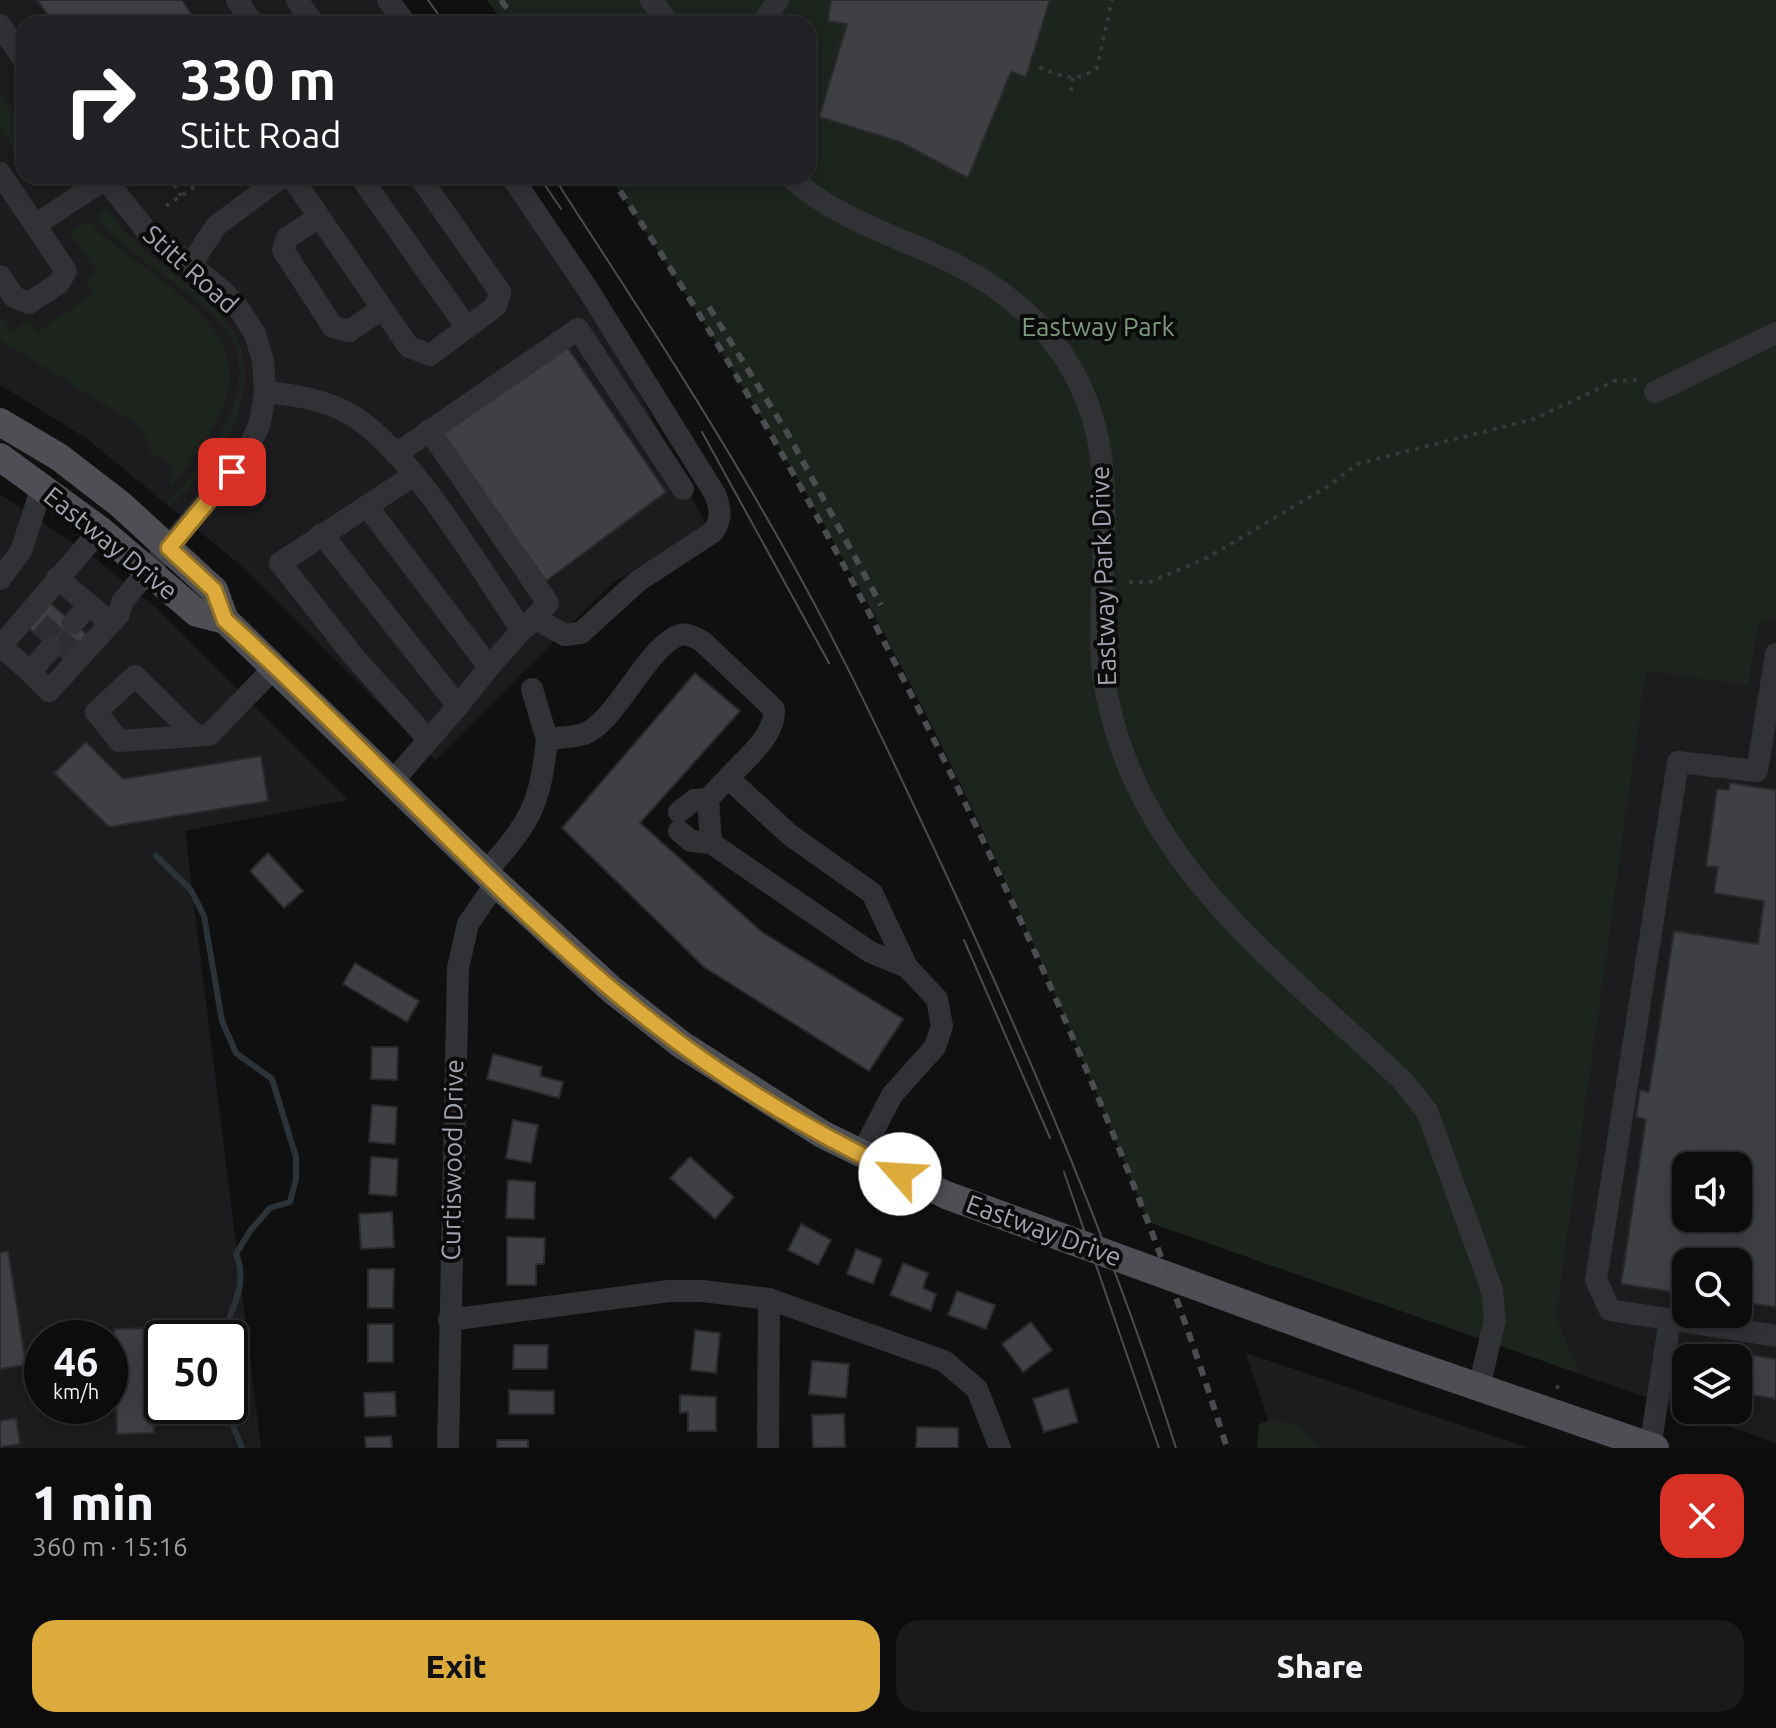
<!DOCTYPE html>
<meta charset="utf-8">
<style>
:root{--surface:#0c0c0d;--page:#1a1a1b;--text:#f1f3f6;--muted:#9a9b9d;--line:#2c2c2e;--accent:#ddab3c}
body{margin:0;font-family:Ubuntu,sans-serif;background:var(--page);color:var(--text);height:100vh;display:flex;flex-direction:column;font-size:30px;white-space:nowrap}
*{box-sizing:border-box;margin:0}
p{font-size:26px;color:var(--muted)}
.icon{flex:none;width:44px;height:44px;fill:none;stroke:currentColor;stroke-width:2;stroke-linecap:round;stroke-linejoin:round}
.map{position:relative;height:1448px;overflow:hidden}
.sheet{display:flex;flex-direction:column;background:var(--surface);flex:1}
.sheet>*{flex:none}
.hud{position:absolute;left:16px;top:16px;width:800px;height:168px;border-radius:24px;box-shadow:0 4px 20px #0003,0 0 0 2px var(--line);background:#202124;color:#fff;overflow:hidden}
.controls{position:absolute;left:1672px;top:1152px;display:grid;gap:16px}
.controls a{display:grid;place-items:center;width:80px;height:80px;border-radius:16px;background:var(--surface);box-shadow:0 4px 20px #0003,0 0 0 2px var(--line);font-size:40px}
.speed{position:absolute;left:24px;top:1320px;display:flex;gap:16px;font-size:40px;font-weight:700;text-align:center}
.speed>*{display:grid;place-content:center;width:104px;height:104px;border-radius:50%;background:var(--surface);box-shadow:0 4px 20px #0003,0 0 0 2px var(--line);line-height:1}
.speed small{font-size:20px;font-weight:400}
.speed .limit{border:4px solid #111;border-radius:12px;background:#fff;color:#111}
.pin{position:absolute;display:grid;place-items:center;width:68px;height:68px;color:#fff;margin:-34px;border-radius:16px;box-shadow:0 4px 12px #0006}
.me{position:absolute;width:88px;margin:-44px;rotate:296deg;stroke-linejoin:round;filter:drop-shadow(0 0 6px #0008)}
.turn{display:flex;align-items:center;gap:28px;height:168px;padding:0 32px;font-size:36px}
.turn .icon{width:104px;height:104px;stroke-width:2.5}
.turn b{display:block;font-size:56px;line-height:68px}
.round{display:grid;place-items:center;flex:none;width:84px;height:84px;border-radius:24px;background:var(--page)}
.head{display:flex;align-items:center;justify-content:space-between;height:136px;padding:0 32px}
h1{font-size:48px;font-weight:800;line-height:60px}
.action{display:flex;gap:16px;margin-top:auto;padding:16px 32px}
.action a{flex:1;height:92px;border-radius:24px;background:var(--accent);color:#111;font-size:32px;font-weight:800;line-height:92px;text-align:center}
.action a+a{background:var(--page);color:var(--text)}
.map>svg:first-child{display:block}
</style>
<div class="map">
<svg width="1776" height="1448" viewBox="0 0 1776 1448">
<rect width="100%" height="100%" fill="#101011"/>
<g fill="#1c1c1e" fill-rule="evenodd">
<path d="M0 0H381L398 24H24V176H505L603 321 707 527 612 583 435 760 239 564 86 438 0 385Z"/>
<path d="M1776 360V1443L1580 1374 1266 605ZM1686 1166H1738V1218H1686ZM1686 1262H1738V1314H1686ZM1686 1358H1738V1410H1686Z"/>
<path d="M0 494 92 556 154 606 348 800 185 831 261 1448H0ZM42 1338H110V1406H42ZM162 1338H230V1406H162Z"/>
<path d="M1246 1353 1529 1448H1277Z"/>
</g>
<g fill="#1d231d">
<path d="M487 0H1776V618L1758 624 1748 685 1646 671 1557 1309 1554 1310 1580 1374 1148 1222C1097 1093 1044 964 986 838 879 607 749 388 609 176H808V24H504Z"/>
<path d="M0 91 24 126V165L0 130Z"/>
<path d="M107 209C116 220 124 232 134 241 188 291 271 324 238 413 224 450 200 482 169 506L167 504C210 453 278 375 211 313 176 281 134 257 101 224L96 216Z"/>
<path d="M89 220 97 231C207 318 291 349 172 485L169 482 175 468 161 456H152L147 438 133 422 0 340V315L12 332 28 320 37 332 94 293 85 280 97 271 70 233Z"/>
<path d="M1274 1420 1293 1423 1323 1448H1257L1259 1424Z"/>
</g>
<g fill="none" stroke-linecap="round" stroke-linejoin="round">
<g stroke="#2b3238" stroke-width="6">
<path d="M156 856 191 890 204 916 222 1021 236 1053 272 1079 296 1157V1179L290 1202 270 1208 250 1231 236 1254C249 1283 231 1310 222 1338"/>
<path d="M225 1406 242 1448"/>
</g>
</g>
<g fill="#3f4044" stroke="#2a2a2d" stroke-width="2" fill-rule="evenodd">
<path d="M37 0H182L198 24H54Z"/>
<path d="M831 0H1050L1026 77 1011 72 968 178 900 142 819 117 847 24 828 21Z"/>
<path d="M565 344 666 492 546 581 442 435Z"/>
<path d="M46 600 88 635 66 661 25 625Z"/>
<path d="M695 673 740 711 640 823 762 932 903 1019 869 1071 704 967 562 828Z"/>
<path d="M86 742 123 779 261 756 268 801 109 827 54 773Z"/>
<path d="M1730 783 1776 790V1307L1738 1302V1262H1686V1294L1621 1284 1646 1119 1636 1117 1640 1090 1649 1092 1674 931 1758 944 1764 901 1714 893 1718 867 1706 866 1717 789 1729 790ZM1686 1166H1738V1218H1686Z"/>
<path d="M268 853 303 891 284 908 250 871Z"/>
<path d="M355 963 419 1001 407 1022 343 984Z"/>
<path d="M372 1047H398L397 1080 371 1079Z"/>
<path d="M493 1054 542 1067 540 1076 563 1082 559 1098 487 1079Z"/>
<path d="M372 1105 397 1107 395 1144 369 1142Z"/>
<path d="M513 1120 538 1125 531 1163 506 1158Z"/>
<path d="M371 1157 398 1159 396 1196 369 1194Z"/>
<path d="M690 1157 734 1197 715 1219 670 1178Z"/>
<path d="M508 1180 535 1182 534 1219 506 1218Z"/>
<path d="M392 1212 394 1247 361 1249 359 1214Z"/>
<path d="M801 1224 831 1240 818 1265 788 1250Z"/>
<path d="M507 1237 545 1238 544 1264H536V1285H507Z"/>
<path d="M856 1249 882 1259 873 1284 847 1274Z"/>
<path d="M8 1251 26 1365 0 1369V1253Z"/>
<path d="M903 1263 928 1273 923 1288 936 1294 931 1311 890 1295Z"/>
<path d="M368 1269H394L393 1308H368Z"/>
<path d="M957 1291 995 1305 986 1329 948 1315Z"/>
<path d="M1031 1322 1052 1350 1023 1372 1002 1344Z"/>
<rect x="368" y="1324" width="25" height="38"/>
<path d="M150 1328 154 1433 117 1434 114 1329Z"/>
<path d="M695 1330 720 1333 716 1373 691 1370Z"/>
<path d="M514 1345H548L547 1369H513Z"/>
<path d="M1721 1350 1776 1359V1399L1738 1393V1358H1720Z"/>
<path d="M812 1361 849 1364 846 1398 809 1394Z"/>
<path d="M1068 1388 1078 1422 1044 1432 1033 1399Z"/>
<path d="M509 1390 554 1391V1414H509Z"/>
<path d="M395 1392 396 1416 365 1417 364 1393Z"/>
<path d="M680 1395 716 1397V1431H688V1412L680 1413Z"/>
<path d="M844 1414 845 1447 813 1448 812 1415Z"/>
<path d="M16 1418 20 1444 0 1447V1421Z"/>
<path d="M917 1427 958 1428V1448H916Z"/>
<path d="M391 1436 392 1448H366L365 1437Z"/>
<rect x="497" y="1440" width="31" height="8"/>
</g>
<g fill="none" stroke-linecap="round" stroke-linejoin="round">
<g stroke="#2d2e31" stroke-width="22" stroke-dasharray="22 11" stroke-linecap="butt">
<path d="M41 639 63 614"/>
<path d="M59 654 80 628"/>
</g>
<g stroke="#37393c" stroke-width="4" stroke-dasharray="4 6" stroke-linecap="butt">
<path d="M1039 67C1060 76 1076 84 1097 68L1112 0"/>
<path d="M1071 91 1073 78"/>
<path d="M169 176 181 196"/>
<path d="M166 206 197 185V176"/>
<path d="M1129 582H1150L1207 558 1330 485 1357 464 1534 419 1615 381 1640 380"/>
<path d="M1557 1389 1560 1379"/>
</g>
<g stroke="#313235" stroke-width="22">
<path d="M237 0 253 24"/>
<path d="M297 0 314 24"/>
<path d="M388 0 406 24"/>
<path d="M651 0 669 24"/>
<path d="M762 24 778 0"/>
<path d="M0 25 24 60"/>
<path d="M0 173 66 271 59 283 29 303 14 297 0 276"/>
<path d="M291 176 409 347 430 355 496 306 500 292 419 176"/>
<path d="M360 176 467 328"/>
<path d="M511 176 587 288 715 494C721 510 722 519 713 532L638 581 581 633 565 635 534 618"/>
<path d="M789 176C835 219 900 237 955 264 1037 306 1092 371 1102 466 1109 532 1098 600 1102 666 1126 856 1272 957 1402 1080L1427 1111 1492 1290 1495 1320 1479 1387"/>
<path d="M319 217 287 238 283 250 333 327 349 331 382 309"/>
<path d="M35 225 105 179"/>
<path d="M190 266 216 226 283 176"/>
<path d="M265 392C293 395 323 399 348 413 410 447 480 570 522 630L489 667"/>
<path d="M1655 392 1776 333"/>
<path d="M429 430 548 603 526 627"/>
<path d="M396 454 578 329 683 489"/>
<path d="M367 506 414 475"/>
<path d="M322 534 458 706 489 667 367 506 280 563 355 658 427 738"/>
<path d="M57 578 111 623"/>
<path d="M0 579 21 551 42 487"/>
<path d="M73 623 89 605"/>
<path d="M51 648 30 672 1 646 100 530"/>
<path d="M1776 654 1757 771 1678 762 1596 1280 1610 1310 1776 1336"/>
<path d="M30 672 49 691 119 614 122 602 137 584 245 456 260 423 265 392 263 361 255 334 239 309 223 291 145 229 103 176"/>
<path d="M532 689 547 739"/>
<path d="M196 736 135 676 96 712 119 741 209 735 275 667"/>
<path d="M728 778 708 799 711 843 870 952 907 967"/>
<path d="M392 782 458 706"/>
<path d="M679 812 694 800 708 799"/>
<path d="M679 831 691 841 711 843"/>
<path d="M485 873C530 822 540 807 547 739 559 737 580 738 590 731 620 713 650 644 680 635 688 633 696 638 703 642L774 709C776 736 745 759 728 778L790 835 872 893 907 967 937 999 942 1026 935 1047 892 1095 861 1155"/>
<path d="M449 1320 669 1291H702L769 1299 944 1361 977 1389 1000 1448"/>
<path d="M448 1448 458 968 468 924 496 883"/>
<path d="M768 1448 769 1299"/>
<path d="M1650 1448 1670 1319"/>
</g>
<g stroke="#4e4f54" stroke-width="28">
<path d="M0 422 59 457 120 504 214 590 225 620 496 883 611 989 682 1045 822 1134 946 1195 1374 1351 1655 1448"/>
<path d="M0 457 100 530 197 613 225 620"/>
</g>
<g stroke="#4a4c50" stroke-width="2">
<path d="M428 0 445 24"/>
<path d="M539 176 561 209"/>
<path d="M553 176C628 292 704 407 772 527 836 638 891 756 945 872 1032 1060 1113 1250 1176 1448"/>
<path d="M702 432 829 663"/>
<path d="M964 940 1050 1138"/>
<path d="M1064 1172 1159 1448"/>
</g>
<g stroke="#4a4c50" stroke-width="6" stroke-dasharray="10 8" stroke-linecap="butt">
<path d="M501 0 518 24"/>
<path d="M610 176C738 366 848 565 949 770 1057 990 1153 1214 1227 1448"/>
<path d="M709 307 788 434 881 605"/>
</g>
</g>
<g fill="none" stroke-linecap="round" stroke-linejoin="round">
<defs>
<path id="route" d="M232 472 169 548 214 590 225 620C369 749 496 899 648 1019 725 1080 811 1132 900 1174"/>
</defs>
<use href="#route" stroke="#906f27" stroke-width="20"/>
<use href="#route" stroke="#ddab3c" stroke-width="14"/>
</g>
<g text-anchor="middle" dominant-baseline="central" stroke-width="8" stroke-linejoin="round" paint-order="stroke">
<g font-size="26" fill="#a2a6b0" stroke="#0b0b0c">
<text transform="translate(191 269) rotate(42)">Stitt Road</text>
<text transform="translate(111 543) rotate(39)">Eastway Drive</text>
<text transform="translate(1103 576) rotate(-92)">Eastway Park Drive</text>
<text transform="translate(452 1160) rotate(-89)">Curtiswood Drive</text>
<text transform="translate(1044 1230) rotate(20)">Eastway Drive</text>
</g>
<g font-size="26" fill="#7b9a7e" stroke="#0b0b0c">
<text x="1098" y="326">Eastway Park</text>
</g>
</g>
</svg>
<div class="controls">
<a><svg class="icon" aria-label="sound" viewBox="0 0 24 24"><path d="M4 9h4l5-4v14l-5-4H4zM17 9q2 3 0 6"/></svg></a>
<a><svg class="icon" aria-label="search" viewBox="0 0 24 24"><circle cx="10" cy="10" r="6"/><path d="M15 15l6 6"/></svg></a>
<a><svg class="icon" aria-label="layers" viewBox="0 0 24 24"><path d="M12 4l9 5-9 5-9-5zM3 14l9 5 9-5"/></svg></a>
</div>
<div class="speed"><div>46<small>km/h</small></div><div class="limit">50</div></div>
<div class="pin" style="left:232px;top:472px;background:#d93025"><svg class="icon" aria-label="arrive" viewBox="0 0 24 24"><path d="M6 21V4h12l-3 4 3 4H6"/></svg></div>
<svg class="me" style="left:900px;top:1174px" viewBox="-20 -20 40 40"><circle r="19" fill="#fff"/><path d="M0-13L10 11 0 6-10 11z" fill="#ddab3c"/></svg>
<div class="hud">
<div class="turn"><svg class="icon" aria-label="right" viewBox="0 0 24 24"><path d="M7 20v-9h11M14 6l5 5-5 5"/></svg><div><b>330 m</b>Stitt Road</div></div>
</div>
</div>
<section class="sheet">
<div class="head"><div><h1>1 min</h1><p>360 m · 15:16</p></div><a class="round" style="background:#d93025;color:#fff"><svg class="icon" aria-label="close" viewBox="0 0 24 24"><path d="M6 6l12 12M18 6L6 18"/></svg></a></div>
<div class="action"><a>Exit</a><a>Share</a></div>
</section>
